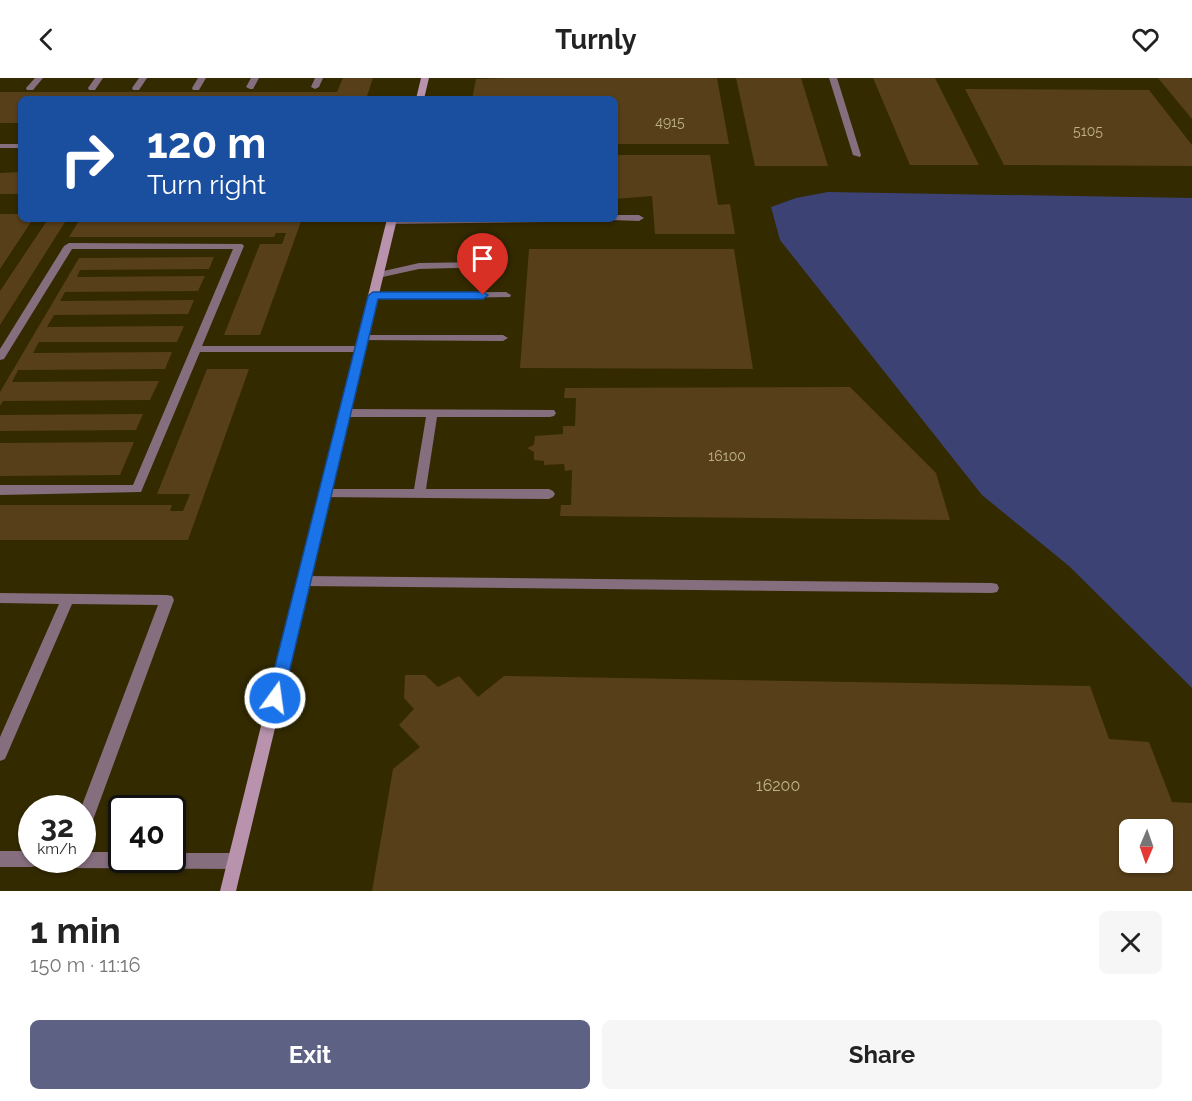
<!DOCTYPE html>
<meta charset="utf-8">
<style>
:root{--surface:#fff;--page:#f6f6f6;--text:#222;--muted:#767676;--accent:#5d6284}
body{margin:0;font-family:Raleway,sans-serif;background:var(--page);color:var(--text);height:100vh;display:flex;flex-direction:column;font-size:22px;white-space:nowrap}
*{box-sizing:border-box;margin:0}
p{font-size:20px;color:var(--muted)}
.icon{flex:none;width:33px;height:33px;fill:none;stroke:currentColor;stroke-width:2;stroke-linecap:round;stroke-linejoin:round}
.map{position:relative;height:813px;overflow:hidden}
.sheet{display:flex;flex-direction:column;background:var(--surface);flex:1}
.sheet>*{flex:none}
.hud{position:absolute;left:18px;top:18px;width:600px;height:126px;border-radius:9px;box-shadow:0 2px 4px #0004;background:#1a4fa0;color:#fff;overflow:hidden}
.needle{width:39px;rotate:182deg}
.fabs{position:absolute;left:1119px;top:741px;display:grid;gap:12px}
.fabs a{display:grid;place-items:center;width:54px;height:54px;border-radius:9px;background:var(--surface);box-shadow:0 2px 4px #0004;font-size:30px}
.speed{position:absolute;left:18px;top:717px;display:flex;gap:12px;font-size:30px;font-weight:700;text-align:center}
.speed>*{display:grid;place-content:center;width:78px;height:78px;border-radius:50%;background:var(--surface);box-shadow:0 2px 4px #0004;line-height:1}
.speed small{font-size:15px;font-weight:400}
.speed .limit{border:3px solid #111;border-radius:9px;background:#fff;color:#111}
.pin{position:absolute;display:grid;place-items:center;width:51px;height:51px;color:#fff;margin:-62px -26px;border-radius:50% 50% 50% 0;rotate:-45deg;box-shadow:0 0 6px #0007}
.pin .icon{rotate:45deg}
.me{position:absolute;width:66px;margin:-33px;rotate:14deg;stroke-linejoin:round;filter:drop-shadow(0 0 4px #0008)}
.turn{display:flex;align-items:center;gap:21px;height:126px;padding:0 30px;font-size:27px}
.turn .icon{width:78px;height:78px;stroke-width:2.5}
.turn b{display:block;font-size:42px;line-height:51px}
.round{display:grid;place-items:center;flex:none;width:63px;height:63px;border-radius:9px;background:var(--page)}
.summary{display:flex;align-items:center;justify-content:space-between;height:102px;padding:0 30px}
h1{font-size:36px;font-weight:700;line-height:45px}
.primary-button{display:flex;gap:12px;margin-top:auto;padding:12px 30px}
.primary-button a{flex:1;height:69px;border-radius:9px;background:var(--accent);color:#fff;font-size:24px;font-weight:700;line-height:69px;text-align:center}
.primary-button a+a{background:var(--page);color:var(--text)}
header{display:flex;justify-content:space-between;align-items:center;height:78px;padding:0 30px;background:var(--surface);font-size:27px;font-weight:700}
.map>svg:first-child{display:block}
</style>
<header><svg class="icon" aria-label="back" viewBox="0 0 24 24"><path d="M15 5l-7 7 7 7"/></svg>Turnly<svg class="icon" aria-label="heart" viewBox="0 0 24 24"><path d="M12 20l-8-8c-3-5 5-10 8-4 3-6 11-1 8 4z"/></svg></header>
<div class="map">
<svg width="1192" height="813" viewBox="0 0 1192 813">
<rect width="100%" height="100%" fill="#332a00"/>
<path fill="#3d4275" d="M828 114 1192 120V610L1069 488 982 417 780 162 771 129 796 120Z"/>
<g fill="#573f19" fill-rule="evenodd">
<path d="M343 0H373L366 21H21V45H0V14H337Z"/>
<path d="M506 0H717L729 66H615V21H472L476 1Z"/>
<path d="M736 0H801L828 88H755Z"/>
<path d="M873 0H935L979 87H910Z"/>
<path d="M1158 0H1190L1192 2V41Z"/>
<path d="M965 11 1149 12 1192 67V88L1004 87Z"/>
<path d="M615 77H710L718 127 730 126 735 156H655L652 118 615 121Z"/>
<path d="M21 94V116H0V95Z"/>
<path d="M0 136H21V141H33L0 191Z"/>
<path d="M48 141H67L0 247V213Z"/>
<path d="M80 141H302L260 257H224L260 166H282L286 155H276L274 159H69Z"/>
<path d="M529 171H734L753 291 520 290Z"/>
<path d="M214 179 209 191 80 192 77 199 205 198 198 213 65 214 60 223 194 222 188 236 54 237 47 249 184 248 177 264H39L33 275 172 274 165 291 18 292 12 304 159 303 150 322 3 323 0 328V314L79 180Z"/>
<path d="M207 291H249L188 462H0V427H172L170 433H183L190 416H157Z"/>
<path d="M850 309 936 395 950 442 560 438 561 427H571L572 392 565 393 564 386 544 387V383L534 382V374L527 370 534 367 535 358 563 356V348H575L576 320H564L565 310Z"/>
<path d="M143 336 136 352 0 353V337Z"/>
<path d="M134 364 120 397 0 398V365Z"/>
<path d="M405 597H425L438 609 459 598 478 619 504 598 1090 608 1109 661 1149 664 1172 724 1192 725V813H372L393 691 420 669 399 647 414 631 404 620ZM1130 752H1162V784H1130Z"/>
</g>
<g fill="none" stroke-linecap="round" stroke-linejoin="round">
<g fill="#856e7e" fill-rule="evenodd">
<path d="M35 0H43L33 12H27L26 10Z"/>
<path d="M95 0H103L95 12H89L88 10Z"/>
<path d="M139 0H147L139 12H133L132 10Z"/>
<path d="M198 0H206L199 12H193L192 10Z"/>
<path d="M251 0H259L253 11H250L246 9Z"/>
<path d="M315 0H323L319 9 315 11 311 9Z"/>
<path d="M829 0H837L861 77 860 79 853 77Z"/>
<rect x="0" y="66" width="21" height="4"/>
<path d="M615 137H639L644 140 639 143 612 142 615 141Z"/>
<path d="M388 141H553L548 144 391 146 386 143Z"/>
<path d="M69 165 242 166 244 168 202 268H360L365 271 360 274H200L141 414 0 417V407H133L233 171H72L4 281 0 282V271L64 168Z"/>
<path d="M487 184 490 185V189L419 191 378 200 373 197 375 195 419 185Z"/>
<path d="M506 214 511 217 510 219 373 221 368 218 373 215Z"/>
<path d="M363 257H503L508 260 503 263 359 262 358 260 359 258Z"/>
<path d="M345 331 554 332 556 335 554 338 550 339H437L426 411H549L553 413 555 416 553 419 549 421 321 419 319 416 321 413 325 411H414L426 339H345L339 335Z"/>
<path d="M304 498 992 505 997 506 999 510 997 514 992 515 304 508 299 507 297 503 299 499Z"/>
<path d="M0 515 167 517 172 518 174 522 90 750 88 755 82 758 81 730 158 527 72 526 5 681 0 683V659L59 526 0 525Z"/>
<path d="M0 773H32V782H40L38 787 32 789H0Z"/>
<path d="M82 774H122V782H172V775H235L241 777 243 783 241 789 235 791 68 790 62 788 60 782H82Z"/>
</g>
<g fill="#b993ae" fill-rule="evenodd">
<path d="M421 0H429L424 21H416Z"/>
<path d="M387 141H397L236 813H220Z"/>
</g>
</g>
<path fill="#1a73e8" stroke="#114b97" stroke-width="1.5" d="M373 214H483L488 217 483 221H378L283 620 281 625 275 627 269 625 267 620 368 218Z"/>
<g text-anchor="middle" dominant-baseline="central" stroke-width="6" stroke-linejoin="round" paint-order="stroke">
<g font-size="14" fill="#beb28b">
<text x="670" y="44">4915</text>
<text x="1088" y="53">5105</text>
<text x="727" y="378">16100</text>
</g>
<g font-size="16" fill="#beb28b">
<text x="778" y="707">16200</text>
</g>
</g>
</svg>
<div class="fabs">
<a><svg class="needle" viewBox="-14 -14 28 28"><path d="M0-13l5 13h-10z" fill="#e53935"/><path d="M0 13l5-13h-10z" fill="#767676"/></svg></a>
</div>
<div class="speed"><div>32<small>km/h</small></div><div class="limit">40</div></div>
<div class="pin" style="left:483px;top:217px;background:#d93025"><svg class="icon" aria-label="arrive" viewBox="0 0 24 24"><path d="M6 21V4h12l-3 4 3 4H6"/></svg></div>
<svg class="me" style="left:275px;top:620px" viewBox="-20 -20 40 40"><circle r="17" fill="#1a73e8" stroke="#fff" stroke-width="3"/><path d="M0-11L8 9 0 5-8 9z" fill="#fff"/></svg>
<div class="hud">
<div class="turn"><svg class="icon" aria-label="right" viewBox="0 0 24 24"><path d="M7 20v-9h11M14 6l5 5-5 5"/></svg><div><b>120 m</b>Turn right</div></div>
</div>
</div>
<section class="sheet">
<div class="summary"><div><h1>1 min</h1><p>150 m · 11:16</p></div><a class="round"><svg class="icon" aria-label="close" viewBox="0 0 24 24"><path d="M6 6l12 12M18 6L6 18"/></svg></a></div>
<div class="primary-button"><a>Exit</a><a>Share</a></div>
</section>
